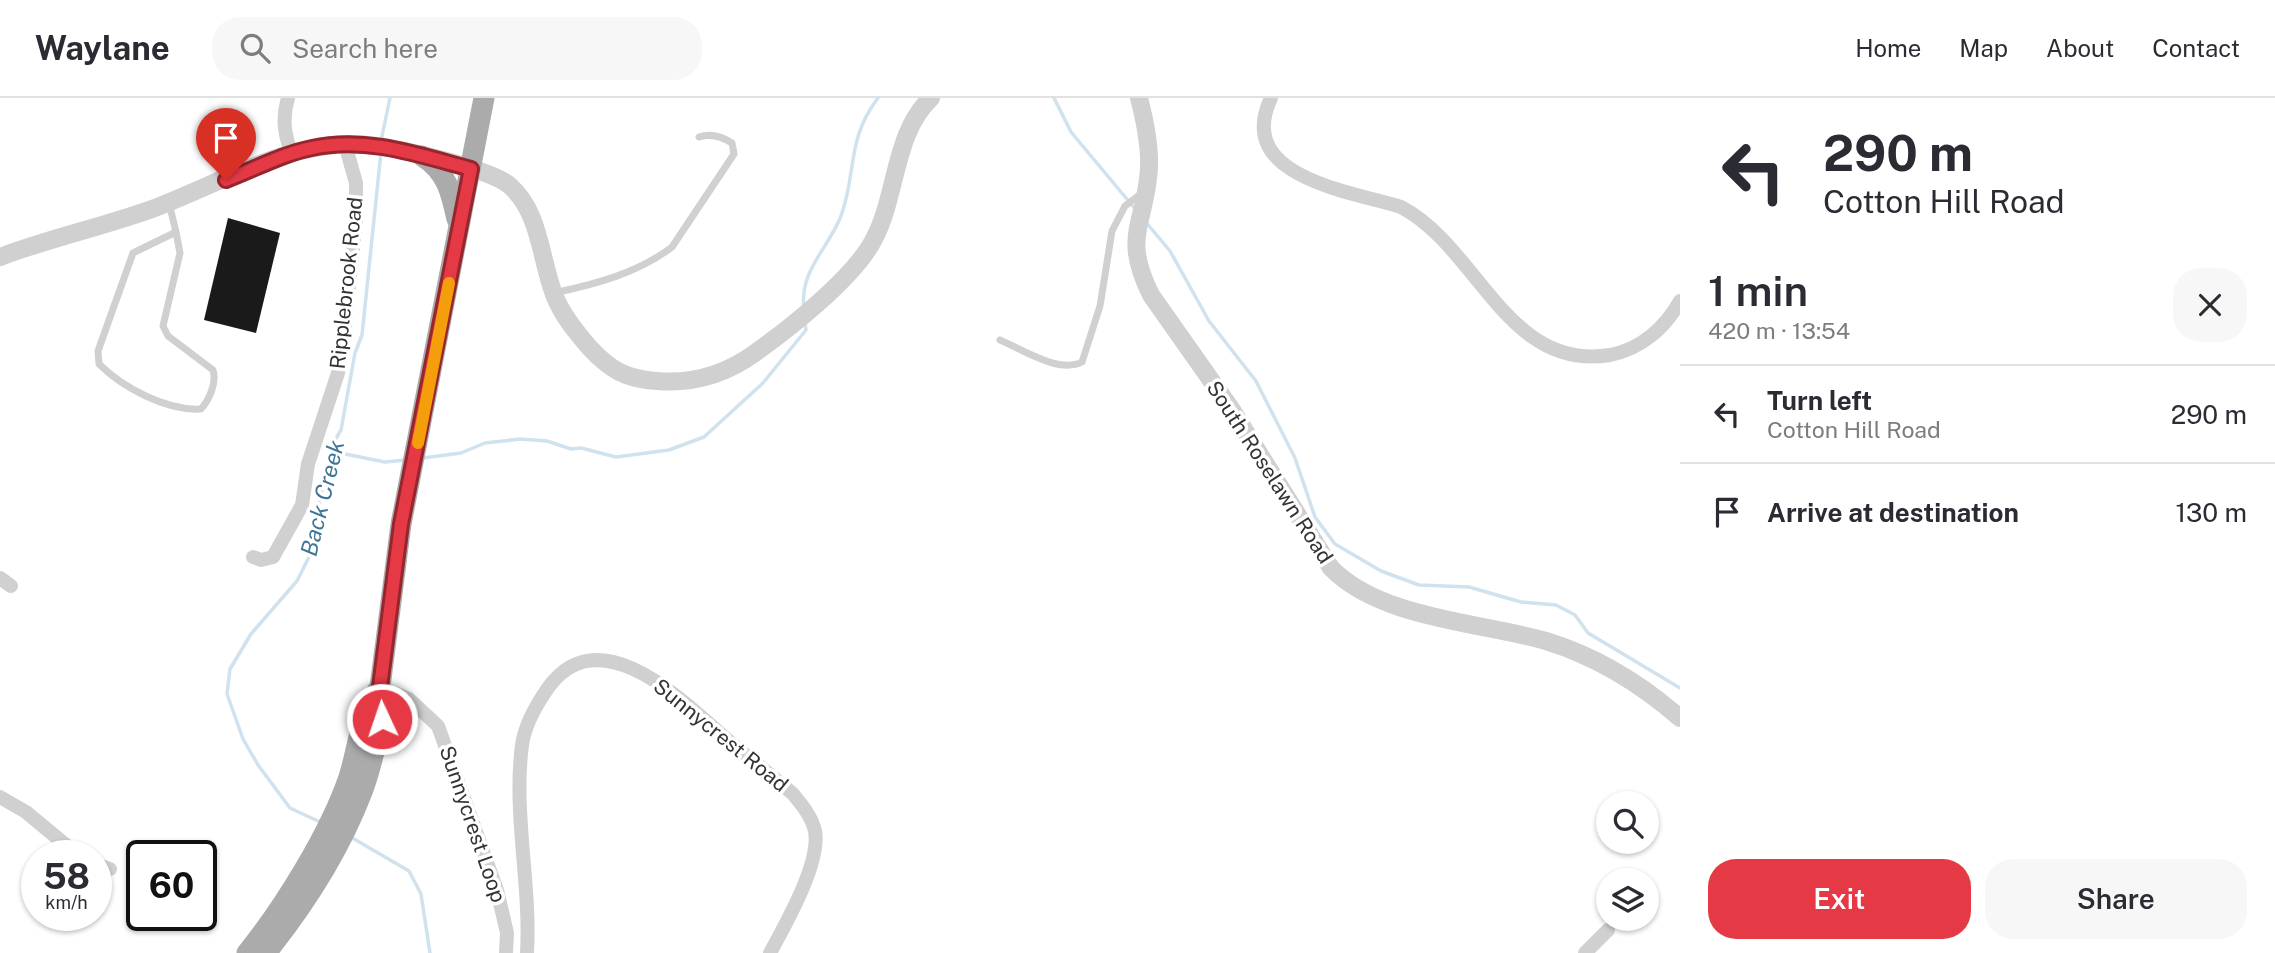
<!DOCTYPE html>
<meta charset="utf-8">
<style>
:root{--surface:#fff;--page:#f7f7f7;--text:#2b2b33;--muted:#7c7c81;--line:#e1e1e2;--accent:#e63946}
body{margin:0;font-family:"Public Sans",sans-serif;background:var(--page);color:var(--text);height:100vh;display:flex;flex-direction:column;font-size:26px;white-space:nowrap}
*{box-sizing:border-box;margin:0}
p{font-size:23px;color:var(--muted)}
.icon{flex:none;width:38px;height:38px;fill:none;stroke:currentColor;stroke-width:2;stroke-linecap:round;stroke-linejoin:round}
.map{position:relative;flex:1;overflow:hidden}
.details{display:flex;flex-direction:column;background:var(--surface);width:595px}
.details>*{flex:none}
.hud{background:#fff;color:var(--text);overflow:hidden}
.controls{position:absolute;left:1596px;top:693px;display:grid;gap:14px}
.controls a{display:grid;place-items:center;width:63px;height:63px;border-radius:50%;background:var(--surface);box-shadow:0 2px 5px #0004;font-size:35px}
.speed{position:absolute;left:21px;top:742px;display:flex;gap:14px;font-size:35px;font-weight:700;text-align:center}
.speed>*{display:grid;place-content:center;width:91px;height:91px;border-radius:50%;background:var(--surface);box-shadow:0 2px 5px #0004;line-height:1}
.speed small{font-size:18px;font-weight:400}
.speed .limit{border:4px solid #111;border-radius:10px;background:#fff;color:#111}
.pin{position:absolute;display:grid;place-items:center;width:60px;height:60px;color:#fff;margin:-72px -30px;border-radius:50% 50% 50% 0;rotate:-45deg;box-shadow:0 0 7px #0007}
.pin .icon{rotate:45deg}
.me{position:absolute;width:77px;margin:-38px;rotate:357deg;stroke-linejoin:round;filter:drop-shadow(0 0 5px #0008)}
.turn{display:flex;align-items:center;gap:24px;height:147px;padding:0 28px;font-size:32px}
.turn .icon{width:91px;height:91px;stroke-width:2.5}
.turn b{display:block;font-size:49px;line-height:60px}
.round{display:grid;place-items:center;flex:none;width:74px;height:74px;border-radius:28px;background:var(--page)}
.head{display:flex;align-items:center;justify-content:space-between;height:119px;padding:0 28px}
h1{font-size:42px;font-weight:600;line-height:52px}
.cta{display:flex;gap:14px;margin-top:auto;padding:14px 28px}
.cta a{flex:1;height:80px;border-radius:28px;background:var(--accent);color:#fff;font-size:28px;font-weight:600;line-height:80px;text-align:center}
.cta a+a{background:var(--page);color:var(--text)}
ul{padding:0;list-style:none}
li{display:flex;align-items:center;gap:21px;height:98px;padding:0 28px;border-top:2px solid var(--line)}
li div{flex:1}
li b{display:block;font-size:26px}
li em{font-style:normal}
header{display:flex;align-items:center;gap:42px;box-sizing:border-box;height:98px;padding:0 35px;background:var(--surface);border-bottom:2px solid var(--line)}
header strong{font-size:33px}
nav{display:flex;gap:38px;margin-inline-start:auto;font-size:24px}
.search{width:490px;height:63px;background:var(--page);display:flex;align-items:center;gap:18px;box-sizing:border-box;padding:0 24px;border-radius:28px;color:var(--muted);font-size:26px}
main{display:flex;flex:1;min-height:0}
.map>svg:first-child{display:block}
</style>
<header>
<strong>Waylane</strong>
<div class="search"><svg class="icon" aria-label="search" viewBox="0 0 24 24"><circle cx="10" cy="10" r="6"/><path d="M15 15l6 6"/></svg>Search here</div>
<nav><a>Home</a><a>Map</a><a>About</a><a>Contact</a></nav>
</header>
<main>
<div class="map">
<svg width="1680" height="855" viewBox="0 0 1680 855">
<rect width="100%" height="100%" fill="#fff"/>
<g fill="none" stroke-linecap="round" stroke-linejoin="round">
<g stroke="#cfe2ee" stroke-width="3.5">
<path d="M1054 0 1071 34 1136 112"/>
<path d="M381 43 390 0"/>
<path d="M1145 123 1170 153 1209 223 1256 283 1295 360 1315 419 1335 446 1381 473 1419 487 1469 489 1521 504 1556 507 1575 517 1588 535 1680 590"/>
<path d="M804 211C799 173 828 151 841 118 857 74 846 42 878 0"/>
<path d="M335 354 385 364 405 362"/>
<path d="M423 360 461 355 485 345 520 341 547 343 571 351 581 350 616 359 669 352 704 339 763 285 806 232 805 226"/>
<path d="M320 724 290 710 258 667 243 641 227 596 230 571 251 536 297 483 309 459 321 395 335 354 334 344 341 332 355 255 362 237 381 54"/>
<path d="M349 738 409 773 421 796 430 855"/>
</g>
</g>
<path fill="#1a1a1a" d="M228 120 280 135 256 235 204 222Z"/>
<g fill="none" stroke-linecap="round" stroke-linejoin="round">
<g stroke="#d0d0d0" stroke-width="7">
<path d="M169 105 176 134 133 155 98 253 99 266C123 290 167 313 201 311 209 302 217 285 213 272L168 238 163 228 180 155 176 134"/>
<path d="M554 195C596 186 638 175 672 149L734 56 732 45C721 38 711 35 699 39"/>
<path d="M1000 242C1021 251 1059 276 1082 264L1100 208 1112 133 1125 108 1142 95"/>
</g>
<g stroke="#d0d0d0" stroke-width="14">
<path d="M288 0C282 20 284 36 292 56"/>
<path d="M1271 0C1234 79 1350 93 1401 109 1478 149 1507 274 1610 257 1641 251 1665 230 1680 203"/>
<path d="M253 459 261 462 273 459 302 407 308 366 338 275 343 245 356 122V85L345 46"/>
<path d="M0 480 11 488"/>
<path d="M380 589 409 601 438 628 497 792 507 835 506 855"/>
<path d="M0 699 26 714 79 758"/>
<path d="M96 766 110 771"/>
<path d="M527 855C531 786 513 716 522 647 525 626 536 607 548 590 599 519 682 602 723 638 746 658 770 676 793 696 802 707 812 719 815 733 821 765 785 827 770 855"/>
<path d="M1585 855 1608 832"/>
</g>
<g stroke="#d0d0d0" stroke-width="18">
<path d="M1139 0C1145 23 1150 46 1149 70 1146 126 1121 137 1151 197L1232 312 1331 470C1381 521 1480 524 1546 543 1595 558 1641 586 1680 620"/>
<path d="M0 159C50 140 102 129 152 111 217 87 297 38 368 47 397 50 488 70 509 87 541 114 540 162 555 199 563 218 575 233 589 249 610 272 626 281 657 283 693 286 726 276 755 255 790 230 855 179 874 141 897 98 894 34 931 0"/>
</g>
<g stroke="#ababab" stroke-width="21">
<path d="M422 58C447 74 451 94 457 121"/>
<path d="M247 855C284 809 330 735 349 679 359 648 360 614 380 589"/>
<path d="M266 855C306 805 339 754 362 694 371 671 376 645 382 621L384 611 380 589 401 426 484 0"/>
</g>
</g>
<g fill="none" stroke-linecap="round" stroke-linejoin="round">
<defs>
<path id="route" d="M226 82C255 71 282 56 312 50 366 38 419 57 471 71L401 426 380 589 384 611 382 621"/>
</defs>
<use href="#route" stroke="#96252e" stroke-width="18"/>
<use href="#route" stroke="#e63946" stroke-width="12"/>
<path stroke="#f59e0b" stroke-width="12" d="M418 345 449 185"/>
</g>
<g text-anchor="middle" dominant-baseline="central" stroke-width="7" stroke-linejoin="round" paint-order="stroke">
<g font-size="21" fill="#333" stroke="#fff">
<text transform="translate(346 185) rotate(-84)">Ripplebrook Road</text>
<text transform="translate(1270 374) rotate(57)">South Roselawn Road</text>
<text transform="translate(721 637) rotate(39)">Sunnycrest Road</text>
<text transform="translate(473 726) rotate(71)">Sunnycrest Loop</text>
</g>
<g font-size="23" font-style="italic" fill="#3f7597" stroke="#fff">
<text transform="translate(322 400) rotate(-76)">Back Creek</text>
</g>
</g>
</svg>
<div class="controls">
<a><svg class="icon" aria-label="search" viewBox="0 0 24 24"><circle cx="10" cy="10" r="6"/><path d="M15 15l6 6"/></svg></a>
<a><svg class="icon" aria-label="layers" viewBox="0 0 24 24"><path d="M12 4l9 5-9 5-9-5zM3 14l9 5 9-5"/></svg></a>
</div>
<div class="speed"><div>58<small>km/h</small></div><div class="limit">60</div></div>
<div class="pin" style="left:226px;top:82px;background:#d93025"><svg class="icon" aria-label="arrive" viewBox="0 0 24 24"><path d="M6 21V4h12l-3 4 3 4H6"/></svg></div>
<svg class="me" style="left:382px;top:621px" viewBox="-20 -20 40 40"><circle r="17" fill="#e63946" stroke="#fff" stroke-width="3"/><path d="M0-11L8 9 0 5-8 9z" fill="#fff"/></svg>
</div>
<section class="details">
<div class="hud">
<div class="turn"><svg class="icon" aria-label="left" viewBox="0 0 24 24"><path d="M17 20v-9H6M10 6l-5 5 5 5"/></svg><div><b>290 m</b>Cotton Hill Road</div></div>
</div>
<div class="head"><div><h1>1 min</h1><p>420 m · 13:54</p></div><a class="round"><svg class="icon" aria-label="close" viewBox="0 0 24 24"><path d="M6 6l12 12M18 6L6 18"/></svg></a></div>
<ul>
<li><svg class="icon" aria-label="left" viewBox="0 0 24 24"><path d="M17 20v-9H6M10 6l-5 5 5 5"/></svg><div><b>Turn left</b><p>Cotton Hill Road</p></div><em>290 m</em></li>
<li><svg class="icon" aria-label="arrive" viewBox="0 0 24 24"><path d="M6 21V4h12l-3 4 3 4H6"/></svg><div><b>Arrive at destination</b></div><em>130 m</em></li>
</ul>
<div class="cta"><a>Exit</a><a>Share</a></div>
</section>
</main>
